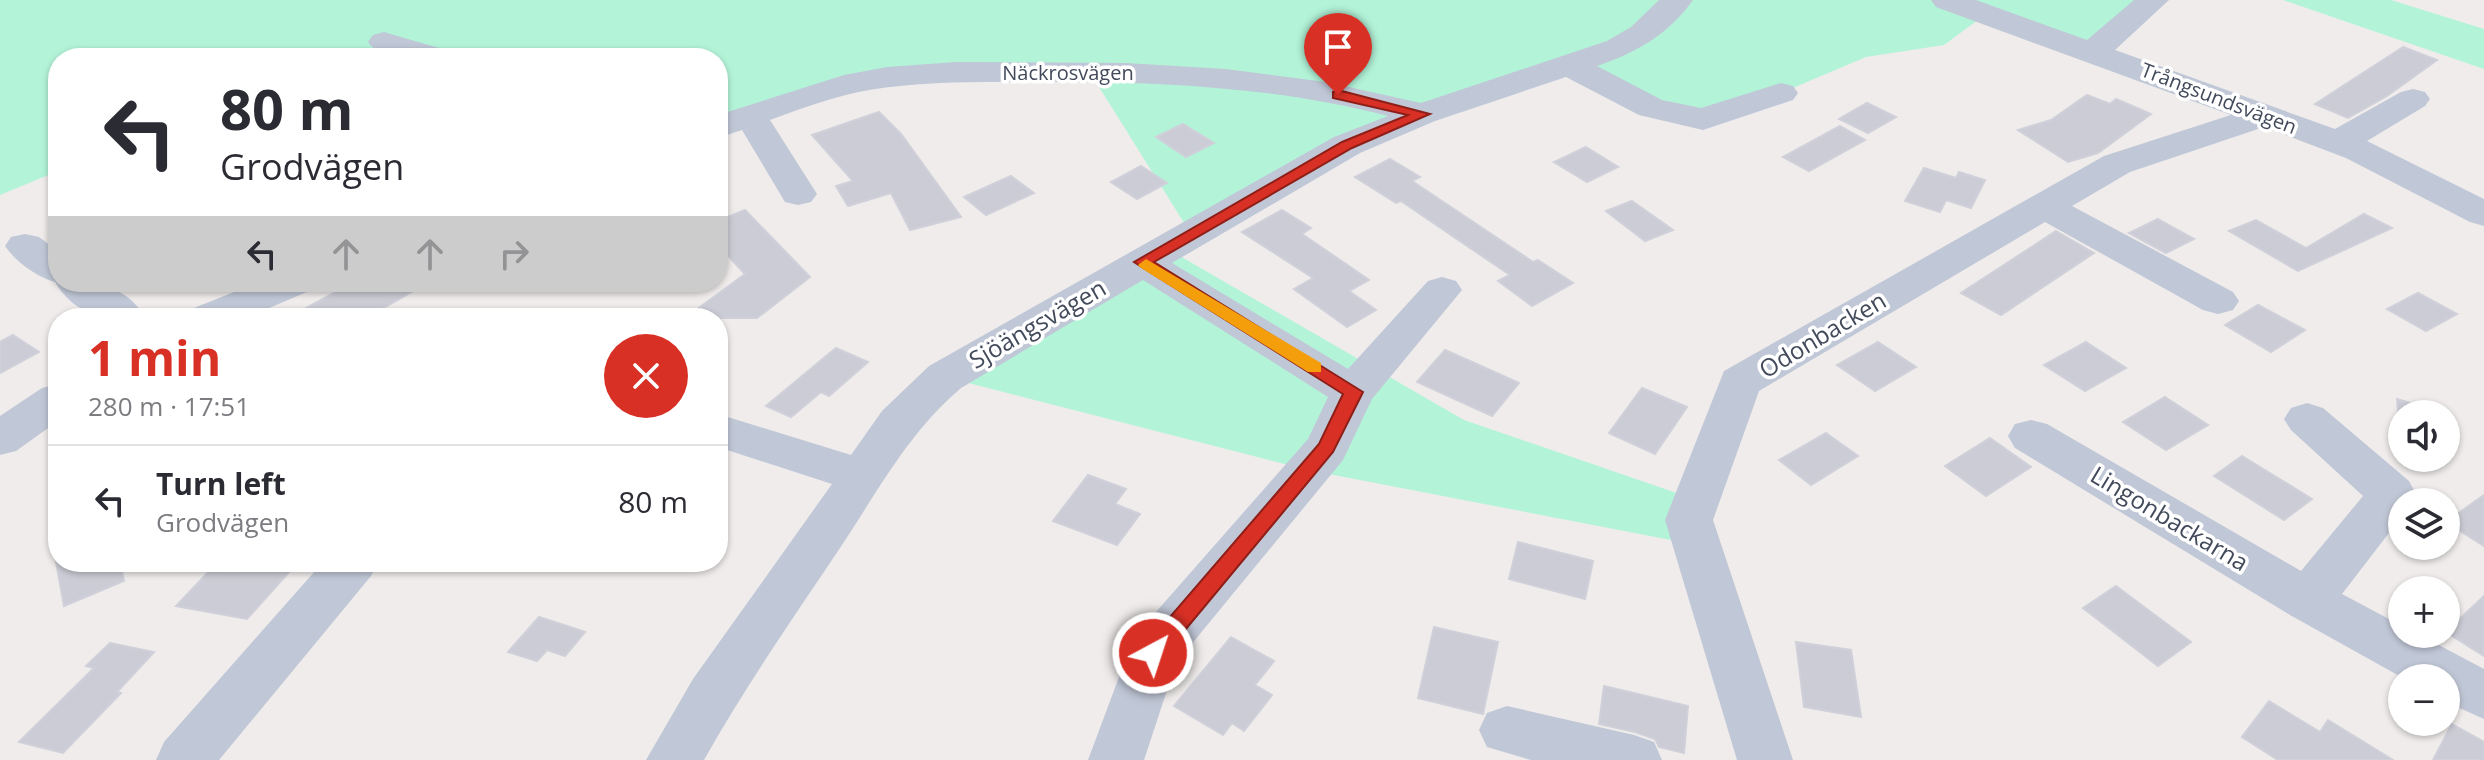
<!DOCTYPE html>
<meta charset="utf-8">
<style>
:root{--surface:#fff;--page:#f7f7f7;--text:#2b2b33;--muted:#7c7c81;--line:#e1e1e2;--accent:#d93025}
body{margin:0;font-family:"Open Sans",sans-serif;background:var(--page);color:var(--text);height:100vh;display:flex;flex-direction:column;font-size:30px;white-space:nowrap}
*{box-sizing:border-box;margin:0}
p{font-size:26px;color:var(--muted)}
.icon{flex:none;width:44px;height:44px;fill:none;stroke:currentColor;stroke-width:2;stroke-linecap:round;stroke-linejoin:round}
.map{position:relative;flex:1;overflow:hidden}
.sheet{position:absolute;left:48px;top:308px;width:680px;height:264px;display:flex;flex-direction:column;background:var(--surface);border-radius:32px;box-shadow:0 2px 6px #0004}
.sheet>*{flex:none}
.hud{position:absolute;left:48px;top:48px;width:680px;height:244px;border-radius:32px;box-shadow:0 2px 6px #0004;background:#fff;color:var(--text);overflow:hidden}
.controls{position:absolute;left:2388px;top:400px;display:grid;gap:16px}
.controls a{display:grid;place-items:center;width:72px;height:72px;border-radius:50%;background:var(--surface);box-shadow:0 2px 6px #0004;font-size:40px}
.pin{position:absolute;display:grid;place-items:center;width:68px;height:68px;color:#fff;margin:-82px -34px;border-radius:50% 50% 50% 0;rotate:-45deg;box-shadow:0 0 8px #0007}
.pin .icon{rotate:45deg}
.me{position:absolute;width:88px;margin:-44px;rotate:40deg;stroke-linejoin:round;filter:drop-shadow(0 0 6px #0008)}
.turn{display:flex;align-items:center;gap:28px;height:168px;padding:0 40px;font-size:36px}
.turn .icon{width:104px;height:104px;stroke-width:2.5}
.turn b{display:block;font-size:56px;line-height:68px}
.lanes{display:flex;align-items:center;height:76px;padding:0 40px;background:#0003;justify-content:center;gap:40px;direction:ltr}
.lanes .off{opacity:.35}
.round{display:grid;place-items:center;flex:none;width:84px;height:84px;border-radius:42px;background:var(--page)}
.head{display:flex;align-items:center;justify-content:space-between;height:136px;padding:0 40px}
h1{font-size:48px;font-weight:700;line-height:60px;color:var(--accent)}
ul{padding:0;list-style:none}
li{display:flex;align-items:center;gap:24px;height:112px;padding:0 40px;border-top:2px solid var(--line)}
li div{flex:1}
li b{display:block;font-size:30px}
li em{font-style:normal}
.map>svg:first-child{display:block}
</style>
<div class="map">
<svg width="2484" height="760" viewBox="0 0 2484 760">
<rect width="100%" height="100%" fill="#efeceb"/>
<g fill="#b3f4d9">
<path d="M0 0H2153L2094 51 1986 14 1944 45 1866 57 1781 93 1703 119 1571 66 1423 114 1191 234 1089 71 883 77 718 127V58H436L389 44 333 58H58V171L0 195Z"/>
<path d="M2283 0H2391L2484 29V69Z"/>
<path d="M1166 248 1464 420 1697 500V545L1308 470 945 377Z"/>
</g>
<g fill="#cbccd5" stroke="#cfd0d9" stroke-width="2">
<path d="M2403 47 2437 60 2387 96 2348 118 2315 104Z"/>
<path d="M2087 95 2110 104 2116 99 2151 114 2098 153 2068 162 2018 130 2051 120Z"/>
<path d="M1867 103 1896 117 1868 133 1839 119Z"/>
<path d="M879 112 901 134 961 217 910 230 891 193 848 206 836 186 853 181 812 135Z"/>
<path d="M1183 124 1214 143 1186 157 1156 137Z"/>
<path d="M1840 126 1865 140 1809 171 1783 157Z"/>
<path d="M1586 147 1618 167 1587 182 1554 162Z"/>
<path d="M1390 159 1420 177 1412 181 1533 262 1538 260 1573 283 1532 306 1498 281 1510 275 1401 201 1396 203 1355 177Z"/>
<path d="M1141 166 1167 183 1137 199 1111 182Z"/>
<path d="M1924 168 1956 178 1959 172 1985 180 1971 208 1946 200 1940 212 1905 201Z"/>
<path d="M1011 176 1034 193 986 215 964 197Z"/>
<path d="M1632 201 1673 230 1645 241 1606 211Z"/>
<path d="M745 210 810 277 757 318H685L745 274 718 245V221Z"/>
<path d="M1282 210 1311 228 1302 234 1369 280 1349 291 1376 310 1347 327 1294 289 1313 278 1242 232Z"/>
<path d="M2364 214 2392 228 2298 271 2229 231 2256 220 2306 248Z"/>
<path d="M2158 219 2194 239 2166 253 2129 233Z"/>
<path d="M2056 231 2094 253 2001 315 1961 293Z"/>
<path d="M354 282H429L366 318H288Z"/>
<path d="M2418 293 2457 314 2426 331 2387 309Z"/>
<path d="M2258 305 2305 330 2271 352 2225 325Z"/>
<path d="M13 335 39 352 0 373V342Z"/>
<path d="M1878 342 1916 367 1875 391 1837 365Z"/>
<path d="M2086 342 2126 368 2085 391 2044 365Z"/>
<path d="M836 348 868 362 829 396 821 392 791 417 766 406Z"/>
<path d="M1445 350 1519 383 1492 416 1417 382Z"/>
<path d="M1642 388 1687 407 1655 454 1609 433Z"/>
<path d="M2165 397 2208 425 2166 450 2123 422Z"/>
<path d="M2397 399 2453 416 2456 442 2446 439V414H2402V425L2399 424Z"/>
<path d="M1826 433 1858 456 1811 485 1779 460Z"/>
<path d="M1990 438 2031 467 1986 496 1945 466Z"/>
<path d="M2242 456 2312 499 2284 520 2214 476Z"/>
<path d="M1088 475 1126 489 1115 504 1140 514 1117 545 1053 521Z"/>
<path d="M2484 495V546L2446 522Z"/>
<path d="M1518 542 1593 561 1585 599 1509 579Z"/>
<path d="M56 562H120L124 581 64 606Z"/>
<path d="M245 562H298L247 619 176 606 211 569 235 573Z"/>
<path d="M2116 586 2191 642 2158 666 2083 608Z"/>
<path d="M2484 596V656L2446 632Z"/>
<path d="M539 617 567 626 585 632 565 656 547 650 537 661 508 652Z"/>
<path d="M1434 627 1498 642 1483 714 1418 698Z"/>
<path d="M1231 637 1274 661 1255 685 1272 695 1244 731 1232 723 1223 735 1174 706Z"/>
<path d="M1796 642 1851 650 1861 717 1804 707Z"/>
<path d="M110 643 154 652 117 692 121 693 63 753 19 742 94 668 86 666Z"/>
<path d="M1604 686 1688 706 1684 753 1659 747 1655 739 1635 732 1599 724Z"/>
<path d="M2269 701 2320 732 2328 720 2393 760H2278L2242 737Z"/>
<path d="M2452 724 2484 742V760H2433Z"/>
</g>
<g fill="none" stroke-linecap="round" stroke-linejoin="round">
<g fill="#c0c7d6" fill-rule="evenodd">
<path d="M1659 0H1693C1669 34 1636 53 1597 66L1662 100 1701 108 1781 83 1793 86 1798 93 1793 100 1703 130 1639 115 1566 77 1435 121 1360 153 1172 263 1348 369 1428 281 1442 277 1456 281 1462 290 1372 399 1343 460 1176 663 1144 760H1088L1134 637 1308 439 1328 397 1143 280 961 388C908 433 878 491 840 548 793 618 745 687 704 760H646L693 679 832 484 718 447V414L851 455 882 411 929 366 1334 137 1388 116C1272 86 1151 81 1033 82 978 82 923 81 869 90 835 96 803 108 770 120L817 194 811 202 798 205 785 202 742 130 718 138V115L844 75 887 67 956 62 1126 63 1226 69 1326 82 1421 103 1607 41 1631 27Z"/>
<path d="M1931 0H1976L2087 40 2134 0H2169L2115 50 2335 129 2401 92 2413 89 2425 92 2430 99 2425 106 2367 141 2484 199V226L2470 222 2346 158 2264 127 2130 172 2072 206 2233 292 2239 301 2233 310 2218 314 2203 310 2045 222 1759 391 1713 520 1793 760H1737L1665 520 1724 371 2104 156 2231 115 1936 7Z"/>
<path d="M384 32 449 51 454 58C429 58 384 65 368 42L373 35Z"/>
<path d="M25 234 39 237 58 251V282C95 282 124 283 146 318 108 318 77 319 55 282 37 277 16 262 5 246L11 237Z"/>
<path d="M259 282H315L309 291 246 318H188L194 308Z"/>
<path d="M58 384V421L16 451 0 455V416L42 388Z"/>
<path d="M2307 403 2323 408 2409 481 2416 494 2411 502H2402V516L2342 594 2402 626V634H2418L2484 669V719L2446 702V678H2403L2290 615 2015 448 2008 436 2015 424 2031 420 2047 424 2301 571 2363 496 2291 430 2284 419 2291 408Z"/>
<path d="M323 562H378L371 576 219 760H156L164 742Z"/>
<path d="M1507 706 1634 735 1654 742 1662 760H1531L1487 747 1479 730 1487 713Z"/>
</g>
</g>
<path fill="#d93025" stroke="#8d1f18" stroke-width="2" d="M1338 90 1430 114 1352 148 1154 262 1363 392 1333 452 1161 659H1145L1142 653 1145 646 1319 444 1343 394 1134 262 1342 142 1408 115 1333 98V92Z"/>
<path fill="#f59e0b" d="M1146 259 1321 363V372H1308L1141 268 1138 265Z"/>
<g text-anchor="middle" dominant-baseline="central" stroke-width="7" stroke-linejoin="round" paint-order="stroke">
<g font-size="20" fill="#424a5b" stroke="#fff">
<text x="1068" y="72">Näckrosvägen</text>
<text transform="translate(2219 98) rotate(21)">Trångsundsvägen</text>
</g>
<g font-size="24" fill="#424a5b" stroke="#fff">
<text transform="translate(1037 323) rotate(-30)">Sjöängsvägen</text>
<text transform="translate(1822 334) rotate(-31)">Odonbacken</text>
<text transform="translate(2170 518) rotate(31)">Lingonbackarna</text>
</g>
</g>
</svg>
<div class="controls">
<a><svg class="icon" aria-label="sound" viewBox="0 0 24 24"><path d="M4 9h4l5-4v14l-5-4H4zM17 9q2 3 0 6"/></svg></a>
<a><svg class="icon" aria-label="layers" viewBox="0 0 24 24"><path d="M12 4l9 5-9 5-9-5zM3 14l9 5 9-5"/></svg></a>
<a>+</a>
<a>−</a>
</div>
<div class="pin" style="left:1338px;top:95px;background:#d93025"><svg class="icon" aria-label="arrive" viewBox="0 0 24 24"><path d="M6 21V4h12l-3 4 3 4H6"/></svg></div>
<svg class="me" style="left:1153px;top:653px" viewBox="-20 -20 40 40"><circle r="17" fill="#d93025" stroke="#fff" stroke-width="3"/><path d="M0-11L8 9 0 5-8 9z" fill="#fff"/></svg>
<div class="hud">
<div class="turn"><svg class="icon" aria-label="left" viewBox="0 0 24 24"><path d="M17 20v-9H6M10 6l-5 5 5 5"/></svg><div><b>80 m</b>Grodvägen</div></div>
<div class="lanes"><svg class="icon" aria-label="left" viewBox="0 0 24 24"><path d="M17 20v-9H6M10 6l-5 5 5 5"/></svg><svg class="icon off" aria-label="ahead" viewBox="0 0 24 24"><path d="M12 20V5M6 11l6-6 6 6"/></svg><svg class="icon off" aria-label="ahead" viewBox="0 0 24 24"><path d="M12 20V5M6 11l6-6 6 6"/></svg><svg class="icon off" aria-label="right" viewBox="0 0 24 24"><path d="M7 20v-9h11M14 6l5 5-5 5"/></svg></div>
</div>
<section class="sheet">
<div class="head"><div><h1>1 min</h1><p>280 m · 17:51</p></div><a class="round" style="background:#d93025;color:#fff"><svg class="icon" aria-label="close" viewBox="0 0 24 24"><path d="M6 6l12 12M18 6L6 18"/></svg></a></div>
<ul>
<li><svg class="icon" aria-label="left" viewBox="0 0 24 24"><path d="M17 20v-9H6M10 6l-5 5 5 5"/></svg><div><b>Turn left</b><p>Grodvägen</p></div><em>80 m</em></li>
</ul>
</section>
</div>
